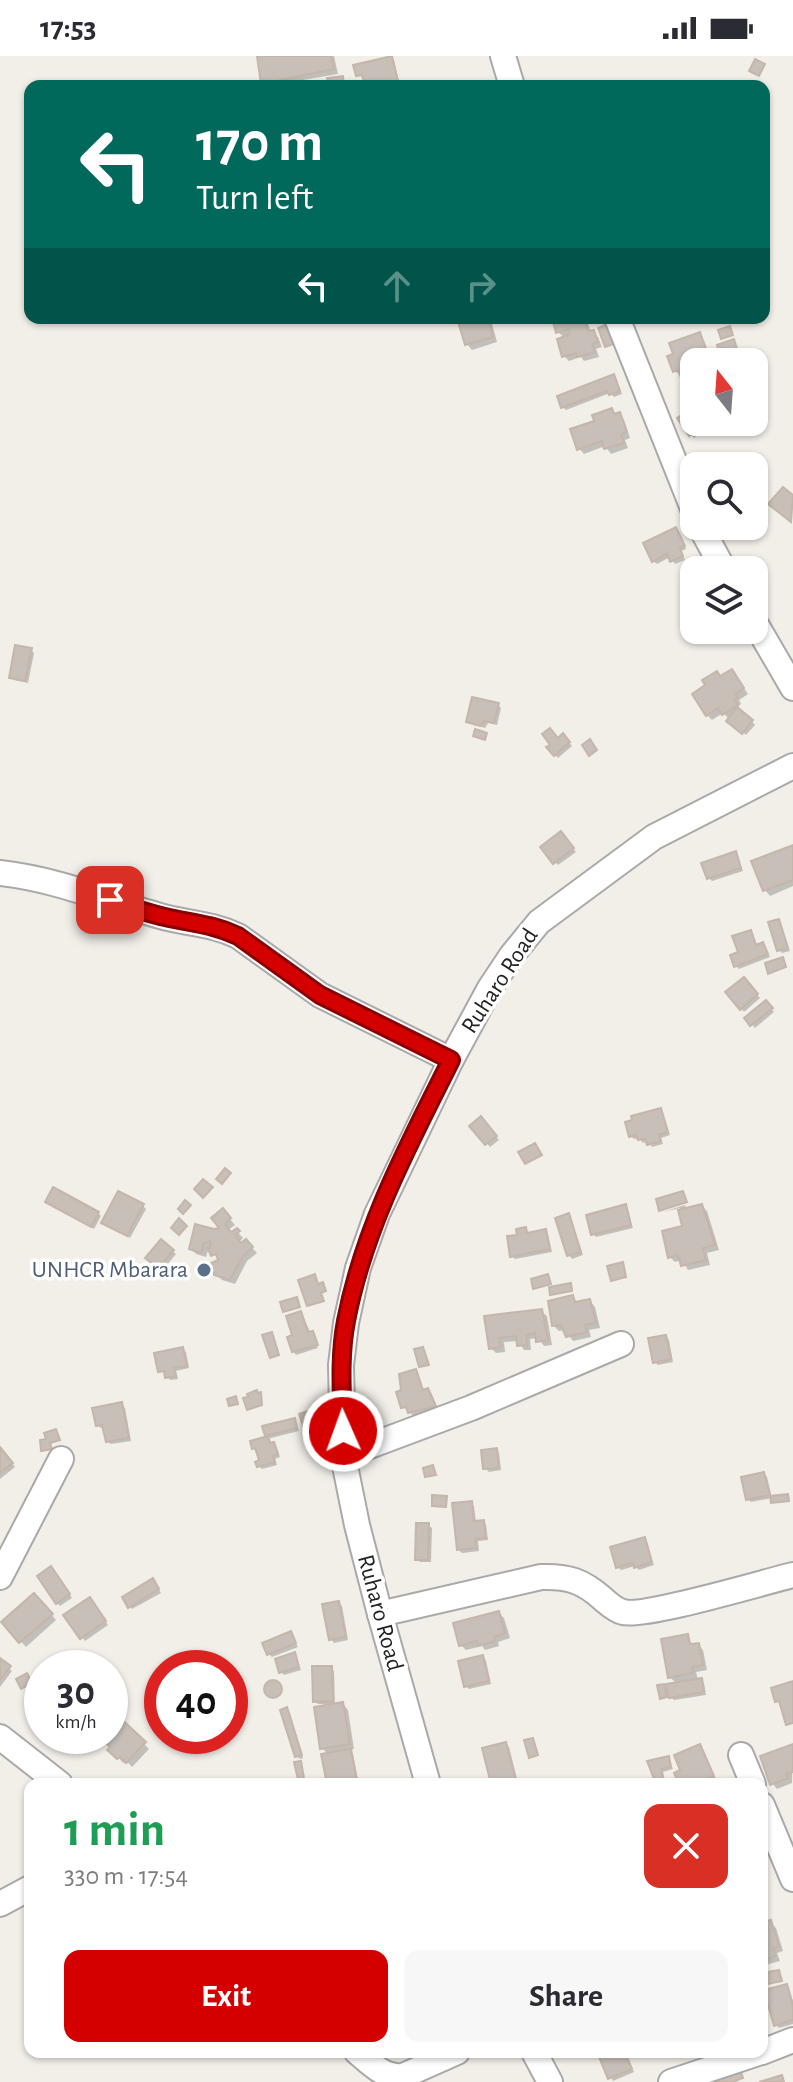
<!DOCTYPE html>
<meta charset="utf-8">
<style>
:root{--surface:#fff;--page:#f7f7f7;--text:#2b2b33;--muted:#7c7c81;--accent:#d40000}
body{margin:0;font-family:"Alegreya Sans",sans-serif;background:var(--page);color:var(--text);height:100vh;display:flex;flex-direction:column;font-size:30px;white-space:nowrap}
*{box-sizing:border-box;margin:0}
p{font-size:26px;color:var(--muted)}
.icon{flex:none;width:44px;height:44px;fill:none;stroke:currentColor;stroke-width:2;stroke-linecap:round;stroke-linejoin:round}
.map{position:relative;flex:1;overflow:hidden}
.details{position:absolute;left:24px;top:1722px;width:744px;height:280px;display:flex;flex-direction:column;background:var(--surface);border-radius:16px;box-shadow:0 2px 6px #0004}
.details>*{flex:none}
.guide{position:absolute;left:24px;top:24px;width:746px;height:244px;border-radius:16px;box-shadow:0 2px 6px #0004;background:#00695c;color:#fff;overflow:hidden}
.needle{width:52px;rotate:343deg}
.tools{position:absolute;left:680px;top:292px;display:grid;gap:16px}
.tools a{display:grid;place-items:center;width:88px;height:88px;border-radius:16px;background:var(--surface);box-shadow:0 2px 6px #0004;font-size:40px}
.speed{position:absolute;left:24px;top:1594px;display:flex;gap:16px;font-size:40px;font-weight:700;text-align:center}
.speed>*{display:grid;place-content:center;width:104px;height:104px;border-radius:50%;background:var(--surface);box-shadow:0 2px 6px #0004;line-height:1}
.speed small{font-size:20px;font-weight:400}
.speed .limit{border:12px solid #d22;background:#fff;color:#111}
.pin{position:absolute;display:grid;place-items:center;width:68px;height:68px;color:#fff;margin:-34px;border-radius:16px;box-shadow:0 4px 12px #0006}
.me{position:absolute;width:88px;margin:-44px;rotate:358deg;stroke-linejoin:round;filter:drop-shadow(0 0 6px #0008)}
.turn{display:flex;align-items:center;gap:28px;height:168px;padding:0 40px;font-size:36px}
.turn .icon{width:104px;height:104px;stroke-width:2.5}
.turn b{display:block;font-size:56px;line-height:68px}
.lanes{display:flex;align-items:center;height:76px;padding:0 40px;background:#0003;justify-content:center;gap:40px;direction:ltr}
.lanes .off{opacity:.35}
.round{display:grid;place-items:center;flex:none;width:84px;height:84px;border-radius:16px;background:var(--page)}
.head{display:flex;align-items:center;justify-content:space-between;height:136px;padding:0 40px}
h1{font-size:48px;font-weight:600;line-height:60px;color:#1e9e55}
.primary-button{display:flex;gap:16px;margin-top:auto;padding:16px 40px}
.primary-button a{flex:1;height:92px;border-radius:16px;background:var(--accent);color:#fff;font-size:32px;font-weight:600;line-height:92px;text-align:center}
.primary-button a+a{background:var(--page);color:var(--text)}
.status{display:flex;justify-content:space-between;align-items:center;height:56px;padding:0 40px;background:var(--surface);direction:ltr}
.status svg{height:22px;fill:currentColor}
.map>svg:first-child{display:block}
</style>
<div class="status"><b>17:53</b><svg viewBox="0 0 49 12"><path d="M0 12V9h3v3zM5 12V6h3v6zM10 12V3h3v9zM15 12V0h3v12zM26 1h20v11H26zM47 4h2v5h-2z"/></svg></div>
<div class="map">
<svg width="793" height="2026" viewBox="0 0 793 2026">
<rect width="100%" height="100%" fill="#f2efe9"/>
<g fill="#0003">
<path d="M259 0H334L338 18 267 30 263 27Z"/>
<path d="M387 0 394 5 400 30H368L365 21 358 19 389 3Z"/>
<path d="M459 262H497L491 264 497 286 472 294 467 288Z"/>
<path d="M569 262H586L591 276 598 281 602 291 596 293 599 301 584 305 581 301 569 305 564 300 565 282 558 276Z"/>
<path d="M663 262H685L667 268Z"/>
<path d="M699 279 704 284 712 306H694V327L689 329 682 319 674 315Z"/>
<path d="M733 286 742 305 724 306 719 290Z"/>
<path d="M614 321 622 338 614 341 610 337 566 354 563 351Z"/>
<path d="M612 354 624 364 630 382 625 384 628 392 611 398 605 390 584 398 579 392 597 366Z"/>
<path d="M694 354V366H703L707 372 694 382 691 379Z"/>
<path d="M678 476 686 493 681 495 685 504 675 508 670 501 657 508 653 505Z"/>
<path d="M756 540 760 547 755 550 754 542Z"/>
<path d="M31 594 34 597 28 627 14 624 11 621Z"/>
<path d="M732 615 748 638 739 644 741 648 738 650 755 669 746 679 723 657 712 664 707 659 721 622Z"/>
<path d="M498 649 501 652 497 669 488 667 485 672 468 666Z"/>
<path d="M563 680 572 690 558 702 549 692Z"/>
<path d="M564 780 576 796 558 809 555 806Z"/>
<path d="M793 791V830L770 840 765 834Z"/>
<path d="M735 797 743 815 712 825 709 822Z"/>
<path d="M778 865 790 895 782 897 779 894Z"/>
<path d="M751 876 758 891 763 888 770 901 739 913 736 910Z"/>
<path d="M743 924 760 942 744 956 728 937Z"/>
<path d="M766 947 774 956 755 972 747 962Z"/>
<path d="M661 1054 670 1079 661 1082 663 1088 652 1091 648 1085 643 1087 639 1082 634 1083 631 1080Z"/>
<path d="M481 1063 499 1084 490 1091 472 1070Z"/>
<path d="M48 1146 98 1157 101 1160 94 1173Z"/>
<path d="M685 1149 688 1156 702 1150 707 1155 719 1194 707 1197 710 1209 688 1214 682 1204 675 1206 670 1201 685 1172 680 1152 663 1156Z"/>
<path d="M143 1150 146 1153 130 1182 107 1169Z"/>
<path d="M625 1151 633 1172 596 1181 593 1178Z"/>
<path d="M223 1155 235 1169 228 1174 232 1178 236 1174 243 1182 239 1186 242 1189 246 1185 257 1197 247 1205 235 1228 222 1224 216 1218 220 1205 209 1191 206 1201 196 1198 191 1193 214 1175 223 1173Z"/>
<path d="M569 1160 583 1199 572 1203 569 1199Z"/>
<path d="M525 1173 529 1178 545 1176 548 1179 552 1196 515 1203 512 1200 519 1180Z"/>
<path d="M161 1186 176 1198 163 1214 148 1201Z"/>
<path d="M573 1242 579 1248 590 1245 595 1251 600 1272 589 1274 591 1281 573 1285 565 1274 559 1275 554 1270Z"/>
<path d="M541 1255 547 1260 552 1289 544 1290 538 1282 530 1283 531 1294H524L518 1285 504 1286 505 1296 496 1297 491 1292 487 1261Z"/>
<path d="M301 1257 318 1292 296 1299 293 1295Z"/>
<path d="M666 1281 669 1284 673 1306 658 1309 655 1306Z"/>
<path d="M183 1293 186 1296 189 1312 176 1315 178 1323 170 1324 166 1317 159 1315Z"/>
<path d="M416 1315 424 1335 428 1334 431 1337 437 1353 413 1360 409 1354 403 1351Z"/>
<path d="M122 1349 125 1352 131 1385 111 1388 107 1385 105 1371 101 1372 97 1369Z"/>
<path d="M294 1364 299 1375 267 1383 277 1392 280 1401 275 1403 277 1409 262 1413 259 1410 262 1406 252 1387 270 1382 267 1379Z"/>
<path d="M0 1393 15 1411 0 1423Z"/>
<path d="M496 1394 499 1397 501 1414 489 1416 485 1412Z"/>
<path d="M764 1418 767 1421 772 1442 751 1446 748 1443Z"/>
<path d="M471 1447 474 1450 476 1467 483 1466 486 1469 488 1484 478 1485 479 1495 462 1497 459 1494Z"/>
<path d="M428 1469 432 1472 431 1506H420L417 1503Z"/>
<path d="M644 1483 654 1509 639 1514 635 1510 621 1514 618 1511Z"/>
<path d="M54 1516 72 1542 60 1550 57 1547Z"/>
<path d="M156 1528 161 1537 132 1553 129 1550Z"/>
<path d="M34 1539 56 1564 26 1591 3 1566Z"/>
<path d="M93 1547 108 1569 85 1585 66 1559Z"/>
<path d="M338 1547 342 1550 348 1584 334 1587 331 1583Z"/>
<path d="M499 1557 504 1562 510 1582 498 1586 499 1590 485 1594 482 1590 466 1594 461 1589Z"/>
<path d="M291 1578 298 1591 272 1601 269 1598Z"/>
<path d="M687 1580 693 1590 698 1589 703 1594 707 1614 696 1616 698 1625 704 1627 706 1639 674 1644 671 1641 677 1628 670 1621Z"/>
<path d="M295 1599 301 1614 284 1619 281 1616Z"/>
<path d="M483 1601 486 1605 491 1628 469 1633 466 1630Z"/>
<path d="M0 1605 12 1615 0 1631Z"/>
<path d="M331 1612 334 1615 335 1649 343 1648 348 1654 354 1693 349 1694 353 1698 359 1728H329L323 1700 329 1699 322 1692 328 1648H318L315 1645Z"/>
<circle cx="274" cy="1635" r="7"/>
<path d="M287 1654 290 1657 303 1702 300 1703 297 1700Z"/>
<path d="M115 1659 149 1693 132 1711 126 1704 123 1707 101 1680H110V1665Z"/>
<path d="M505 1688 509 1691 518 1727 493 1728 484 1693Z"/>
<path d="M793 1690 792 1727 777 1733 772 1727Z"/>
<path d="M702 1693 716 1723 705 1728H681Z"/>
<path d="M668 1702 673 1713 663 1716 666 1728H658L650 1707Z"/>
<path d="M762 1862 765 1868 771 1867 776 1872 783 1895 777 1897 780 1905 762 1910Z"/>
<path d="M786 1930 793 1945V1968L779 1972 776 1969Z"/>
<path d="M599 1996H625L634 2016 613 2025Z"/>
</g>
<g fill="#c7bfb8" stroke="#c4b6ab" stroke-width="2">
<path d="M257 0H331L334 13 261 28Z"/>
<path d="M392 0 398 25 378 30H365L362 19 356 20 353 9Z"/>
<path d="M755 3 765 8 759 20 749 15Z"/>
<path d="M343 20 344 30H328L327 22Z"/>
<path d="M457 262H488L493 281 465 289Z"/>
<path d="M565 262H584L588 275 594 274 598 286 592 288 595 296 577 301 576 297 562 301 557 283 570 278 569 273 556 277 553 266Z"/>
<path d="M609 267 617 287 605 291 598 272Z"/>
<path d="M730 270 733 279 721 283 718 274Z"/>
<path d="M700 276 710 306H694V320L682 324 678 314 673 316 667 300 673 298 669 287Z"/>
<path d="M734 283 740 302 722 306 717 289Z"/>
<path d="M614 318 620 335 609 339 607 335 561 352 557 340Z"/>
<path d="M694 351V366H704L706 369 689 380 677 362Z"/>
<path d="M612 352 614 358 620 356 627 376 621 378 624 387 604 393 602 385 577 394 570 373 594 365 592 359Z"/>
<path d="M783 431 793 439 791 466 768 448Z"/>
<path d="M676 471 685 490 680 492 683 500 670 506 667 498 652 506 643 487Z"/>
<path d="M15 589 32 592 25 625 9 622Z"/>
<path d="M732 613 744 632 735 638 738 642 734 644 738 649 722 659 718 652 706 660 692 638 705 629 702 624 717 615 720 620Z"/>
<path d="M472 641 499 647 494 667 484 665 481 670 466 666Z"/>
<path d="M737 651 753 664 742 678 726 665Z"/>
<path d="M550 672 558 682 563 677 570 686 554 700 546 691 550 689 542 678Z"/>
<path d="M475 673 487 677 485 684 473 680Z"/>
<path d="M590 683 597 694 589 700 582 689Z"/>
<path d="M561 775 574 792 553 808 540 791Z"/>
<path d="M793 789V824L763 835 751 805Z"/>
<path d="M736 795 741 812 707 823 701 807Z"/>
<path d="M779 863 788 892 777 895 768 866Z"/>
<path d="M751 874 756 889 763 886 768 898 734 911 730 899 738 896 732 880Z"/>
<path d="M783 901 786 911 768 918 765 907Z"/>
<path d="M744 921 758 938 740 954 725 936Z"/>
<path d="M766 944 773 952 750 970 744 962Z"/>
<path d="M661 1052 668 1076 659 1079 661 1085 647 1089 645 1083 638 1084 636 1079 629 1081 625 1066 632 1064 631 1060Z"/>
<path d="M481 1060 497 1080 485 1089 469 1070Z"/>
<path d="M535 1087 542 1099 525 1108 518 1096Z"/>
<path d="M225 1112 231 1117 222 1128 216 1123Z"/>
<path d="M203 1123 213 1131 203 1142 194 1133Z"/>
<path d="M53 1131 99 1156 91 1171 45 1146Z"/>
<path d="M118 1135 144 1148 127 1180 101 1167Z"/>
<path d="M683 1135 687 1146 659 1155 656 1143Z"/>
<path d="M185 1144 191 1149 183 1158 178 1153Z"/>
<path d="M626 1148 631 1169 591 1179 586 1159Z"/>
<path d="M702 1148 715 1189 703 1192 706 1204 681 1210 678 1199 668 1202 662 1175 682 1170 678 1154Z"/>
<path d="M223 1152 231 1162 225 1168 231 1176 237 1172 240 1175 235 1179 241 1187 246 1183 253 1191 243 1200 230 1224 214 1219 211 1207 218 1204 216 1198 211 1200 208 1193 211 1190 210 1185 204 1187 201 1197 189 1193 195 1168 214 1173 219 1172 211 1162Z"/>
<path d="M569 1157 581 1196 567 1200 555 1162Z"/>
<path d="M179 1162 187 1170 179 1179 171 1172Z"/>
<path d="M526 1171 527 1177 546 1173 550 1193 510 1201 507 1180 517 1179 516 1173Z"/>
<path d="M161 1183 174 1194 158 1212 145 1202Z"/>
<path d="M623 1206 626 1221 611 1225 607 1210Z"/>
<path d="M315 1218 318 1228 323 1226 326 1235 321 1237 324 1245 307 1250 298 1224Z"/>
<path d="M548 1218 551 1228 533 1233 531 1223Z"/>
<path d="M571 1227 572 1235 550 1239 549 1231Z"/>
<path d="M573 1239 575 1246 590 1243 596 1267 585 1269 587 1276 566 1281 561 1269 552 1270 548 1245Z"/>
<path d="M297 1241 300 1251 283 1256 280 1246Z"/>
<path d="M542 1253 548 1284 536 1286 535 1277 526 1279 527 1289 517 1290 516 1280 499 1282 501 1291 489 1293 484 1260Z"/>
<path d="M301 1255 308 1276 313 1275 318 1289 292 1296 287 1281 292 1279 286 1260Z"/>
<path d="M272 1276 279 1299 270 1302 262 1279Z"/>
<path d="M666 1279 671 1303 653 1307 648 1282Z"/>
<path d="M183 1291 187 1310 174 1312 176 1320 165 1322 164 1315 158 1316 154 1297Z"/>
<path d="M423 1291 429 1309 419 1311 414 1293Z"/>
<path d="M416 1313 423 1334 428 1332 436 1350 408 1357 406 1351 401 1352 396 1336 401 1334 399 1318Z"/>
<path d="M257 1334 258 1337 261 1336 262 1349 247 1354 243 1342 248 1341 247 1338Z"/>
<path d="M236 1340 238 1348 229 1350 227 1343Z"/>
<path d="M122 1346 129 1382 106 1386 102 1369 96 1370 92 1352Z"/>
<path d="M308 1355 312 1367 303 1370 299 1358Z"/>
<path d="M295 1362 297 1372 265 1380 262 1370Z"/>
<path d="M56 1373 60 1384 50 1387 52 1393 41 1395 40 1384 46 1383 44 1377Z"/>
<path d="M315 1373 319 1385 310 1387 307 1375Z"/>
<path d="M268 1380 270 1387 274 1386 278 1398 273 1400 275 1406 257 1411 255 1406 259 1404 255 1392 252 1393 250 1385Z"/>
<path d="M0 1391 13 1407 0 1417Z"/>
<path d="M497 1392 499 1412 483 1413 481 1394Z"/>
<path d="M433 1409 436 1419 425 1421 423 1412Z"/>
<path d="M764 1416 770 1439 746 1444 741 1421Z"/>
<path d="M788 1438 789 1445 771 1447 770 1440Z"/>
<path d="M432 1439 447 1440 446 1451 432 1450Z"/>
<path d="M472 1445 474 1465 484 1464 486 1482 475 1483 476 1492 457 1494 452 1447Z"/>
<path d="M416 1467H429L428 1504H415Z"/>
<path d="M645 1481 652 1506 634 1512 633 1507 616 1512 610 1491Z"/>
<path d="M51 1510 70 1538 56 1548 37 1520Z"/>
<path d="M153 1522 159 1533 128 1552 122 1541Z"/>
<path d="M34 1537 53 1558 19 1587 1 1566Z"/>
<path d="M90 1541 106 1565 80 1583 63 1559Z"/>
<path d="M339 1545 346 1581 329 1584 322 1548Z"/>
<path d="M499 1555 505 1577 494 1581 495 1585 478 1590 477 1585 459 1590 453 1567Z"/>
<path d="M291 1575 296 1587 267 1599 262 1587Z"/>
<path d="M688 1578 690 1588 699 1587 703 1609 692 1611 693 1617 668 1622 661 1583Z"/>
<path d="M295 1596 299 1611 279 1617 275 1603Z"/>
<path d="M483 1599 489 1625 464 1631 458 1605Z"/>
<path d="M0 1602 11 1610 0 1624Z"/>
<path d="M312 1610H332L333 1645 313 1646Z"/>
<path d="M27 1617 32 1627 21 1633 16 1623Z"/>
<path d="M702 1622 704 1636 669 1642 666 1628Z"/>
<circle cx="273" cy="1633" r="9"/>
<path d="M793 1625V1667L786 1669 779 1645 775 1646 771 1632Z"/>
<path d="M664 1628 667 1641 660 1643 657 1629Z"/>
<path d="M343 1646 350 1688 320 1693 314 1651Z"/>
<path d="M287 1651 302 1699 295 1701 280 1654Z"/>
<path d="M115 1657 146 1686 126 1707 120 1701 117 1703 107 1694 110 1691 98 1680H110V1662Z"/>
<path d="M533 1682 538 1699 529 1702 524 1684Z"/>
<path d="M506 1686 516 1724 491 1728 482 1692Z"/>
<path d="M700 1688 714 1720 696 1728H679L674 1717 680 1714 674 1699Z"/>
<path d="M793 1688V1716L786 1718 788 1722 770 1729 760 1700Z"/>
<path d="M351 1693 357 1726 327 1728 321 1698Z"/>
<path d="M669 1700 671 1711 661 1713 664 1728H656L647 1705Z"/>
<path d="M301 1705 305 1728H299L294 1706Z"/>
<path d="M771 1864 779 1890 773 1892 776 1900 762 1904V1866Z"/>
<path d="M779 1914 782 1925 763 1929 762 1917Z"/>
<path d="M787 1928 793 1949V1964L774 1970 764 1934Z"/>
<path d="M597 1996H625L632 2013 608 2023Z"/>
<path d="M738 2007 743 2022 733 2026H713L710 2018Z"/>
<path d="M782 2019 784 2026H759Z"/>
</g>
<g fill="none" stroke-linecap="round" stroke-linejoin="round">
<defs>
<g id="minor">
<path d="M503 0 512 30"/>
<path d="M617 262 694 455"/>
<path d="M700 470 724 514"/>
<path d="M754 565 793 632"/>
<path d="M0 817C60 824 103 844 160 860 188 868 211 867 238 880L320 939 451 1004"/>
<path d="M343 1400 471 1352 621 1288"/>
<path d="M0 1521 61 1403"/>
<path d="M380 1558 541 1521C568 1520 583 1525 603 1543 609 1548 615 1554 623 1556 644 1562 764 1526 793 1519"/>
<path d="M0 1681 60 1728"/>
<path d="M741 1699 753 1728"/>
<path d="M428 1728 380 1558 357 1469 343 1400 341 1309 346 1267 358 1212 377 1158 451 1004 490 932 512 899 539 866 654 781 793 710"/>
<path d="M762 1749 793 1823"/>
<path d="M0 1848 30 1832"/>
<path d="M357 1996C371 2008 384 2022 403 2020L457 1996"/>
<path d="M534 1996 550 2026"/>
<path d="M762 1996 793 1984"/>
<path d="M671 2026 761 1996"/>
</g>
</defs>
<use href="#minor" stroke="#a9a9a9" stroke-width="28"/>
<use href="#minor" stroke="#fff" stroke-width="24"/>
</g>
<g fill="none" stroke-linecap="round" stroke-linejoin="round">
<defs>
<path id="route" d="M110 844C128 850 146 857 165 861 190 867 213 868 238 880L320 939 451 1004C409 1088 364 1171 346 1265 339 1301 342 1338 343 1375"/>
</defs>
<use href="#route" stroke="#8a0000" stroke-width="20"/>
<use href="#route" stroke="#d40000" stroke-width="14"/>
</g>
<circle fill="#5c6f8a" stroke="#fff" stroke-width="3" cx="204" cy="1214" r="8"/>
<g text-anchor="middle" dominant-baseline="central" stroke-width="7" stroke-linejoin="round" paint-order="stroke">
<g font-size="24" fill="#222" stroke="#fff">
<text transform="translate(500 925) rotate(-57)">Ruharo Road</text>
<text transform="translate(380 1557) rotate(75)">Ruharo Road</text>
</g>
<g font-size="24" fill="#4e5e75" stroke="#fff" text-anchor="end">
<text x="188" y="1214">UNHCR Mbarara</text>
</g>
</g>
</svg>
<div class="tools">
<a><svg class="needle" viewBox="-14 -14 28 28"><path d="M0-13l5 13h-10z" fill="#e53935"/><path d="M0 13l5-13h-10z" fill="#7c7c81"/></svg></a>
<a><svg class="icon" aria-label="search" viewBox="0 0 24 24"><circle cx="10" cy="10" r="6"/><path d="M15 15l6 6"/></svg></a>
<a><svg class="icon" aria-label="layers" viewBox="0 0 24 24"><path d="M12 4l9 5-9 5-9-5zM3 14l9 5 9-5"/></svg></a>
</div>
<div class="speed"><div>30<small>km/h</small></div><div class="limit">40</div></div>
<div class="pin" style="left:110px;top:844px;background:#d93025"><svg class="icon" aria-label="arrive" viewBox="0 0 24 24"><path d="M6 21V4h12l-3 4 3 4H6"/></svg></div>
<svg class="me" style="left:343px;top:1375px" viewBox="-20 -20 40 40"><circle r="17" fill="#d40000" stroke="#fff" stroke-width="3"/><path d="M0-11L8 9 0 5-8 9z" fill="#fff"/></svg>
<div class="guide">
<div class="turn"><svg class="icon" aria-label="left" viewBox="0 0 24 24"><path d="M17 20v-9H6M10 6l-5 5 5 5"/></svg><div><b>170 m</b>Turn left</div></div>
<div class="lanes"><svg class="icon" aria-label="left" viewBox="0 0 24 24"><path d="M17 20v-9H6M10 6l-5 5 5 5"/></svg><svg class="icon off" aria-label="ahead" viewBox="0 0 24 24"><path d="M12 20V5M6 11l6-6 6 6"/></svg><svg class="icon off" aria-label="right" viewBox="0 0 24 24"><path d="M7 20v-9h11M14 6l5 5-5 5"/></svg></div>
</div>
<section class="details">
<div class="head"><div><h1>1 min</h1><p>330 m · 17:54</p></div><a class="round" style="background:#d93025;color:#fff"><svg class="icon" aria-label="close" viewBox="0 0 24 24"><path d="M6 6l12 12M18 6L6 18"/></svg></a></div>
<div class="primary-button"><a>Exit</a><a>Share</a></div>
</section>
</div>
